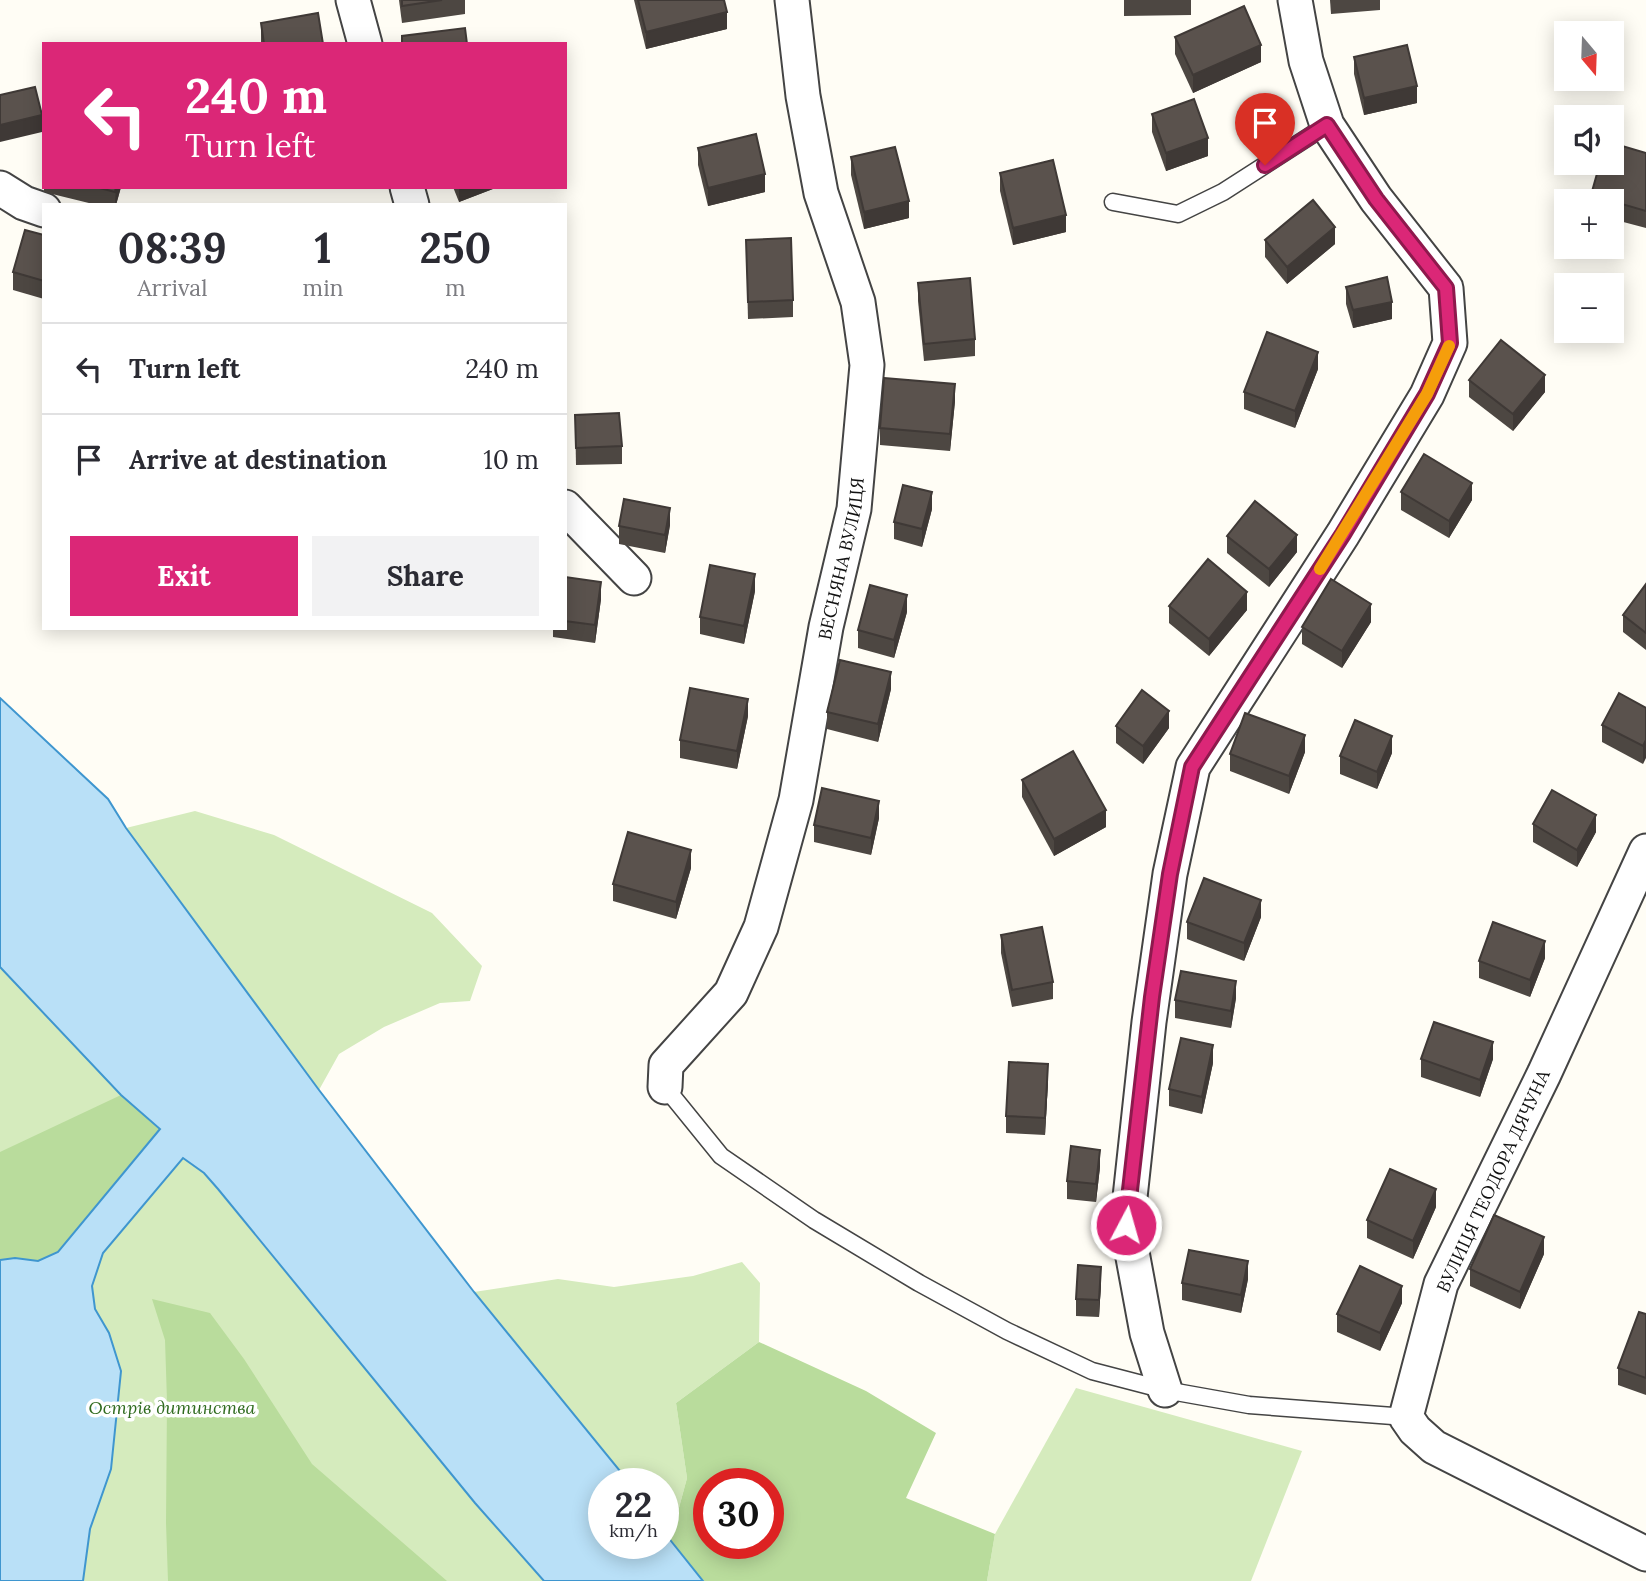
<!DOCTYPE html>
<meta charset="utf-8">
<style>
:root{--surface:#fff;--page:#f2f2f3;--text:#2b2b33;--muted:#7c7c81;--line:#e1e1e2;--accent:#db2777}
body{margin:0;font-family:Lora,serif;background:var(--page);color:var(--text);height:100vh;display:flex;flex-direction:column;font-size:26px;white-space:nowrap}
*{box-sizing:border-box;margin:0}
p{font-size:23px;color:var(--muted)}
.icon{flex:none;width:38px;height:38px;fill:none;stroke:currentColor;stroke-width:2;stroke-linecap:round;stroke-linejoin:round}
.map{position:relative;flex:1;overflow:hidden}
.drawer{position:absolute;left:42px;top:203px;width:525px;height:427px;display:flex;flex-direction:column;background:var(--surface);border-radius:0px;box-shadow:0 4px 18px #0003}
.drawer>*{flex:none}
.banner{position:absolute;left:42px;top:42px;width:525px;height:147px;border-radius:0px;box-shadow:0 4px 18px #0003;background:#db2777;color:#fff;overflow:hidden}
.needle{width:46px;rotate:161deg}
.tools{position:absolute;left:1554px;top:21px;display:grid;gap:14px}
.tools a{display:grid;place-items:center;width:70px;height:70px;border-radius:0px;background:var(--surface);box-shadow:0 4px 18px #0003;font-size:35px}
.speed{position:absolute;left:588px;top:1468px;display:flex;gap:14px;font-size:35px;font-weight:700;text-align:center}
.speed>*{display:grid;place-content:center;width:91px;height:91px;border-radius:50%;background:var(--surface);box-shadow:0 4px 18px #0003;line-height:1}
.speed small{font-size:18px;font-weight:400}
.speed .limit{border:10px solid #d22;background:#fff;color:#111}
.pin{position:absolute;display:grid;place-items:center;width:60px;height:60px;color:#fff;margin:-72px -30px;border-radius:50% 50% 50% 0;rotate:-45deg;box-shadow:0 0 7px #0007}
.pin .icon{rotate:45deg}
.me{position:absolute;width:77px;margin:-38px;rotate:6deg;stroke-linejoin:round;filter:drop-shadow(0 0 5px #0008)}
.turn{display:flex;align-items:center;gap:24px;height:147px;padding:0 28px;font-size:32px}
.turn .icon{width:91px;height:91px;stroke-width:2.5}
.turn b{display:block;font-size:49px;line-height:60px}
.eta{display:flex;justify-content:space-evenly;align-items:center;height:119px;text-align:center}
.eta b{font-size:42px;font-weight:700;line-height:49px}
.button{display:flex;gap:14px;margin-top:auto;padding:14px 28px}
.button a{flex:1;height:80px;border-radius:0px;background:var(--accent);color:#fff;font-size:28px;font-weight:700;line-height:80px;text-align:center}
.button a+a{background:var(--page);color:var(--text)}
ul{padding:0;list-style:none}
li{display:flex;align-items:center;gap:21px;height:91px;padding:0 28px;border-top:2px solid var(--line)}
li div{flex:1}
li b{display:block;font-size:26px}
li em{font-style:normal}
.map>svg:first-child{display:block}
</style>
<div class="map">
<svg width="1646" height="1581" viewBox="0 0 1646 1581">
<rect width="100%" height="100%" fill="#fffdf5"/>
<g fill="#d5ebbd">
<path d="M195 811 274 835 432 913 482 966 470 1001 440 1003 384 1027 339 1054 319 1090 126 828Z"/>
<path d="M0 967 121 1095C152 1117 173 1150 204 1173L475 1503 544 1581H0Z"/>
<path d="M742 1262 760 1283 759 1342 676 1403 687 1478 670 1541 663 1531V1484H630L474 1292 558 1279 614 1287 693 1276Z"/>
<path d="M1076 1388 1302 1451 1251 1581H987L995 1534Z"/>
</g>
<g fill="#b9dc9c" fill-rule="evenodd">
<path d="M121 1095 160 1129 58 1252 38 1261 15 1258 0 1260V1152Z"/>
<path d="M152 1299 210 1313 244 1359 312 1464 447 1581H168L166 1523 167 1401 165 1340Z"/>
<path d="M759 1342 866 1391 936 1433 906 1498 995 1534 987 1581H703L670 1541 687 1478 676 1403ZM709 1484H768V1544H709Z"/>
</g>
<path fill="#b9e0f7" stroke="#3f96cf" stroke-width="2" d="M0 698 108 799 126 828 319 1090 474 1292 629 1482 630 1484H604V1544H663V1531L703 1581H544L475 1503 218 1189 204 1173 183 1158 103 1253 92 1286 95 1309 109 1333 121 1371 111 1469 90 1529 83 1581H0V1260L15 1258 38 1261 58 1252 160 1129 121 1095 0 967Z"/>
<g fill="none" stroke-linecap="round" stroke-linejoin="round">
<defs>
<g id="service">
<path d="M1113 202 1178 214 1223 192 1327 125"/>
<path d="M665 1087 721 1156 814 1220 919 1283 1007 1331 1092 1371 1165 1390 1249 1405 1406 1417"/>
</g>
<g id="minor">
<path d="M353 0 365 44"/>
<path d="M407 187 412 205"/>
<path d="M0 188 24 203 44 210"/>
<path d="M565 507 634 578"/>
<path d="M1646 851 1544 1074 1441 1284 1406 1417 1415 1430 1434 1447 1646 1554"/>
<path id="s1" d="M665 1087 666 1065 731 993 761 927 796 800 826 627 854 509 867 365 858 302 821 193 803 96 792 0"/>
<path d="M1165 1390 1147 1333 1127 1225 1149 1022 1170 874 1193 767 1343 534 1427 395 1450 343 1446 288 1376 199 1327 125 1306 61 1295 0"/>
</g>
</defs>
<use href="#service" stroke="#444" stroke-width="19"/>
<use href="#minor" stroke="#444" stroke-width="37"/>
<use href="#service" stroke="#fff" stroke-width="16"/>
<use href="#minor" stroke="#fff" stroke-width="33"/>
</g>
<g fill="#4d4742">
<path d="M399 0H465V14L402 23Z"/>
<path d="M634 0H724L727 29 646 49Z"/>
<path d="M1124 0H1191V15L1124 16Z"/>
<path d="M1330 0H1380V10L1331 14Z"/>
<path d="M261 23 323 44H261Z"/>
<path d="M1175 37 1261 62 1193 93 1175 54Z"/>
<path d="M1354 57 1417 103 1364 115 1354 74Z"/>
<path d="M1152 114 1208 156 1166 171 1152 132Z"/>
<path d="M698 148 765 192 708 206 698 165Z"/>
<path d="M1646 153V228L1612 219V201H1591V195Z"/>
<path d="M851 157 909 218 864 229 851 175Z"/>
<path d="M1000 173 1066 232 1013 245 1000 191Z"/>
<path d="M44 187H121L116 205H97L44 192Z"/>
<path d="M453 187H498L459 202Z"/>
<path d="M44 235V299L13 290V272Z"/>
<path d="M746 240 793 300V317L748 319Z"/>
<path d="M1265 240 1335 244 1287 284 1265 257Z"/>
<path d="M918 283 975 339V356L924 361 918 301Z"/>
<path d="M1346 287 1392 319 1353 328 1346 304Z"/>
<path d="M1318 369 1295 428 1244 409V392Z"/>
<path d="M1469 380 1545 392 1513 431 1469 397Z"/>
<path d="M955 401 950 451 880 445V428Z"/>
<path d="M575 415 622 446V464L576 465Z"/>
<path d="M1401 492 1472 500 1449 538 1401 510Z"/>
<path d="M932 509 922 547 894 539V522Z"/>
<path d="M670 525 665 553 619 544V526Z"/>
<path d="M1227 536 1297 552 1269 587 1227 553Z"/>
<path d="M565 577 601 599 595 643 553 637V628H565Z"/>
<path d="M1646 584V650L1623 632V615Z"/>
<path d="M755 591 744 644 700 634V617Z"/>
<path d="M1169 606 1247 610 1209 656 1169 623Z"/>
<path d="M907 612 894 658 858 648V630Z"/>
<path d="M1371 622 1342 668 1302 644V627Z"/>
<path d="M891 689 878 742 827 729V712Z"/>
<path d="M1646 708 1643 764 1602 742V725Z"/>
<path d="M748 716 737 769 680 758V740Z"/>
<path d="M1116 726 1169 728 1143 764 1116 743Z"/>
<path d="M1305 752 1289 794 1230 771V754Z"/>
<path d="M1392 753 1377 789 1340 774V756Z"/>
<path d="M1022 780 1106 827 1054 856 1022 797Z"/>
<path d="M879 818 871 855 814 842V825Z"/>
<path d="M1533 824 1596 832 1577 867 1533 842Z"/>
<path d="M691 868 676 919 613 901V884Z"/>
<path d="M1261 917 1244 961 1187 939V922Z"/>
<path d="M1001 935 1053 982V999L1012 1007 1001 953Z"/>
<path d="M1545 958 1530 997 1479 978V961Z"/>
<path d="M1236 998 1231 1028 1175 1018V1000Z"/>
<path d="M1421 1059H1493L1480 1097 1421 1077Z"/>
<path d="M1213 1063 1202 1114 1169 1106V1089Z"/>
<path d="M1048 1081 1045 1135 1006 1133V1116Z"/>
<path d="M1100 1167 1096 1202 1067 1199V1181Z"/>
<path d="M1436 1207 1413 1259 1367 1238V1220Z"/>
<path d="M1544 1254 1520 1309 1470 1286V1269Z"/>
<path d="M1248 1279 1241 1313 1182 1300V1283Z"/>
<path d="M1101 1284 1099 1317 1076 1316V1299Z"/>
<path d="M1402 1303 1380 1351 1337 1332V1314Z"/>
<path d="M1646 1314V1395L1618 1385V1368Z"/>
</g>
<g fill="#3f3936">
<path d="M727 12V29L646 49V32Z"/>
<path d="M1261 45V62L1193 93V75Z"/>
<path d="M1417 86V103L1364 115V98Z"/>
<path d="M42 115V132L0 142V125Z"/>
<path d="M1208 138V156L1166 171V153Z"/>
<path d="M765 174V192L708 206V188Z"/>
<path d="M116 187H121L116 205H115Z"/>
<path d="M459 187H498L459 202Z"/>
<path d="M909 201V218L864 229V212Z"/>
<path d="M1066 215V232L1013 245V228Z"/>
<path d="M1335 227V244L1287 284V267Z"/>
<path d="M1392 302V319L1353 328V310Z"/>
<path d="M1318 352V369L1295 428V411Z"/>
<path d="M1545 375V392L1513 431V414Z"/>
<path d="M955 384V401L950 451V434Z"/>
<path d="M1472 483V500L1449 538V521Z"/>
<path d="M932 492V509L922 547V529Z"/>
<path d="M670 508V525L665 553V535Z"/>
<path d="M1297 535V552L1269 587V569Z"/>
<path d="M755 574V591L744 644V626Z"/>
<path d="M601 582V599L595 643V625Z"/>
<path d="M1247 592V610L1209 656V639Z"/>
<path d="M907 595V612L894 658V640Z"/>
<path d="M1371 604V622L1342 668V651Z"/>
<path d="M891 672V689L878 742V724Z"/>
<path d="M748 699V716L737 769V751Z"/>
<path d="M1169 711V728L1143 764V746Z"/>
<path d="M1305 735V752L1289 794V776Z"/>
<path d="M1392 736V753L1377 789V772Z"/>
<path d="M1646 740V758L1643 764V746Z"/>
<path d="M879 801V818L871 855V838Z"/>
<path d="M1106 810V827L1054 856V839Z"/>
<path d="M1596 815V832L1577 867V850Z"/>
<path d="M691 850V868L676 919V902Z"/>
<path d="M1261 900V917L1244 961V943Z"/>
<path d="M1545 941V958L1530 997V980Z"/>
<path d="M1236 981V998L1231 1028V1011Z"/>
<path d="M1493 1042V1059L1480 1097V1080Z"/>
<path d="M1213 1045V1063L1202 1114V1097Z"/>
<path d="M1048 1064V1081L1045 1135V1118Z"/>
<path d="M1100 1150V1167L1096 1202V1184Z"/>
<path d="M1436 1189V1207L1413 1259V1241Z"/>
<path d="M1544 1237V1254L1520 1309V1292Z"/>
<path d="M1248 1261V1279L1241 1313V1295Z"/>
<path d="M1101 1267V1284L1099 1317V1300Z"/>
<path d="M1402 1286V1303L1380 1351V1333Z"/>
</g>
<g fill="#5a524d" stroke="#3f3936" stroke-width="2">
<path d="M402 0H442L402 6Z"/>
<path d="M638 0H724L727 12 646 32Z"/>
<path d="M1244 6 1261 45 1193 75 1175 37Z"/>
<path d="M318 13 323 44H264L261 23Z"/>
<path d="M465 28 467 44H402V36Z"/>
<path d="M1407 45 1417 86 1364 98 1354 57Z"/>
<path d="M35 87 42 115 0 125V95Z"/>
<path d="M1194 99 1208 138 1166 153 1152 114Z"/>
<path d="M756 134 765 174 708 188 698 148Z"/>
<path d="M1612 143 1646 153V211L1591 195 1600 163H1612Z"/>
<path d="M895 147 909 201 864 212 851 157Z"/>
<path d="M1053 160 1066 215 1013 228 1000 173Z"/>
<path d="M96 187H116L115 192Z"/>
<path d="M1313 200 1335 227 1287 267 1265 240Z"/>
<path d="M25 230 44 235V281L13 272Z"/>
<path d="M791 238 793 300 748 302 746 240Z"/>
<path d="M1387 277 1392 302 1353 310 1346 287Z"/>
<path d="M970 278 975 339 924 344 918 283Z"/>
<path d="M1267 332 1318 352 1295 411 1244 392Z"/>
<path d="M1501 340 1545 375 1513 414 1469 380Z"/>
<path d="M884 378 955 384 950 434 880 428Z"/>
<path d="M619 413 622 446 576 448 575 415Z"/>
<path d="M1424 454 1472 483 1449 521 1401 492Z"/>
<path d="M903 485 932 492 922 529 894 522Z"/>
<path d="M624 499 670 508 665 535 619 526Z"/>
<path d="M1255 501 1297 535 1269 569 1227 536Z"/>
<path d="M1208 559 1247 592 1209 639 1169 606Z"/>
<path d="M710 565 755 574 744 626 700 617Z"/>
<path d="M565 577 601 582 595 625 565 621Z"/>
<path d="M1331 579 1371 604 1342 651 1302 627Z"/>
<path d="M1646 584V633L1623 615Z"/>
<path d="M870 585 907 595 894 640 858 630Z"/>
<path d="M840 660 891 672 878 724 827 712Z"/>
<path d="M690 688 748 699 737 751 680 740Z"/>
<path d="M1142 690 1169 711 1143 746 1116 726Z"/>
<path d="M1619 693 1646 708V740L1643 746 1602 725Z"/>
<path d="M1245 713 1305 735 1289 776 1230 754Z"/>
<path d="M1355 720 1392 736 1377 772 1340 756Z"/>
<path d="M1073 751 1106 810 1054 839 1022 780Z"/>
<path d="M822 788 879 801 871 838 814 825Z"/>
<path d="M1552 790 1596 815 1577 850 1533 824Z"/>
<path d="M628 832 691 850 676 902 613 884Z"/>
<path d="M1204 878 1261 900 1244 943 1187 922Z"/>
<path d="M1493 922 1545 941 1530 980 1479 961Z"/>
<path d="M1042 927 1053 982 1012 990 1001 935Z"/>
<path d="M1181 971 1236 981 1231 1011 1175 1000Z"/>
<path d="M1434 1022 1493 1042 1480 1080 1421 1059Z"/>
<path d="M1181 1038 1213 1045 1202 1097 1169 1089Z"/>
<path d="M1009 1062 1048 1064 1045 1118 1006 1116Z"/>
<path d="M1071 1146 1100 1150 1096 1184 1067 1181Z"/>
<path d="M1390 1169 1436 1189 1413 1241 1367 1220Z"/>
<path d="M1494 1215 1544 1237 1520 1292 1470 1269Z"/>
<path d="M1189 1250 1248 1261 1241 1295 1182 1283Z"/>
<path d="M1078 1265 1101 1267 1099 1300 1076 1299Z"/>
<path d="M1360 1266 1402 1286 1380 1333 1337 1314Z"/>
<path d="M1639 1312 1646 1314V1378L1618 1368Z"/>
</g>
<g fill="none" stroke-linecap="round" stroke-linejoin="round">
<defs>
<path id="route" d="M1126 1225 1152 997 1170 874 1192 767 1343 534 1427 394 1450 343 1446 288 1376 199 1327 125 1265 165"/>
</defs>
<use href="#route" stroke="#8e194d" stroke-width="18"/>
<use href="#route" stroke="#db2777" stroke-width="12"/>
<path stroke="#f59e0b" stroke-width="12" d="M1320 569 1427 394 1449 346"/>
</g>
<g text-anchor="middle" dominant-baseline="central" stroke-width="7" stroke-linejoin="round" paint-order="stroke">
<g font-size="18" fill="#111" stroke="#fff">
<text stroke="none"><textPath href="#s1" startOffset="569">ВЕСНЯНА ВУЛИЦЯ</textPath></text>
<text transform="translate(1493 1181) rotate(-65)">ВУЛИЦЯ ТЕОДОРА ДЯЧУНА</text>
</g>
<g font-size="18" font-style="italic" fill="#2f6b1f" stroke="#fff">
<text x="172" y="1407">Острів дитинства</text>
</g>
</g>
</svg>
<div class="tools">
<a><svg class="needle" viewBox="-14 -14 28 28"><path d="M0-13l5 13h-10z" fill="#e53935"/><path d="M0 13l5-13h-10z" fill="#7c7c81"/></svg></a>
<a><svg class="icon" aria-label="sound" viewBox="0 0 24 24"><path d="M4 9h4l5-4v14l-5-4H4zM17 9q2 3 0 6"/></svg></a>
<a>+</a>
<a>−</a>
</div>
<div class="speed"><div>22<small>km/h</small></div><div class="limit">30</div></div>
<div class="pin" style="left:1265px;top:165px;background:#d93025"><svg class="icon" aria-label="arrive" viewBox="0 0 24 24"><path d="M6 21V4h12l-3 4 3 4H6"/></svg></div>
<svg class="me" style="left:1126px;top:1225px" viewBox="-20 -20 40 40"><circle r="17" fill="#db2777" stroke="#fff" stroke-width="3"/><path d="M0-11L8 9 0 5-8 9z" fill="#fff"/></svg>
<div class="banner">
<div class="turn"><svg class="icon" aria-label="left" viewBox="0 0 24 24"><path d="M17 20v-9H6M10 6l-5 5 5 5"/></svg><div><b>240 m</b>Turn left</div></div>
</div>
<section class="drawer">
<div class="eta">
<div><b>08:39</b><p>Arrival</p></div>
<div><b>1</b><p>min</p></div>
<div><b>250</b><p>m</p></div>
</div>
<ul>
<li><svg class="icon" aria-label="left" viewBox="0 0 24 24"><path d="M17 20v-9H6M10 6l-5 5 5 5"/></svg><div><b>Turn left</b></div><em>240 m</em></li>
<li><svg class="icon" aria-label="arrive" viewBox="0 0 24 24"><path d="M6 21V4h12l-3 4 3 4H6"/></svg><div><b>Arrive at destination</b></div><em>10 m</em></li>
</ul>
<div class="button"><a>Exit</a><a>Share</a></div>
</section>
</div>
